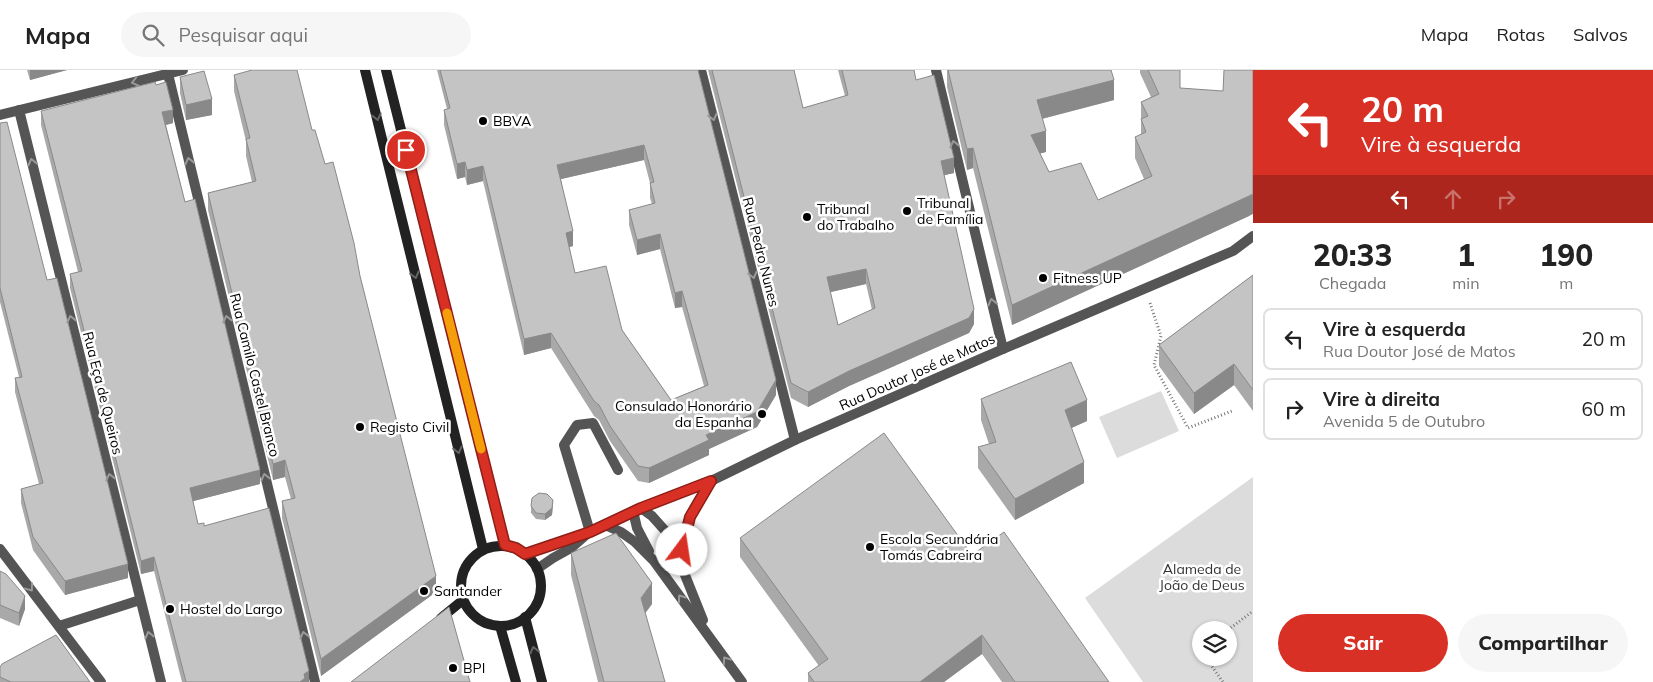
<!DOCTYPE html>
<html lang="pt">
<meta charset="utf-8">
<style>
:root{--surface:#fff;--page:#f6f6f6;--text:#222;--muted:#767676;--line:#e0e0e0;--accent:#d93025}
body{margin:0;font-family:Mulish,sans-serif;background:var(--page);color:var(--text);height:100vh;display:flex;flex-direction:column;font-size:19px;white-space:nowrap}
*{box-sizing:border-box;margin:0}
p{font-size:16px;color:var(--muted)}
.icon{flex:none;width:28px;height:28px;fill:none;stroke:currentColor;stroke-width:2;stroke-linecap:round;stroke-linejoin:round}
.map{position:relative;flex:1;overflow:hidden}
.side{display:flex;flex-direction:column;background:var(--surface);width:400px}
.side>*{flex:none}
.banner{background:#d93025;color:#fff;overflow:hidden}
.tools{position:absolute;left:1192px;top:551px;display:grid;gap:10px}
.tools a{display:grid;place-items:center;width:45px;height:45px;border-radius:50%;background:var(--surface);box-shadow:0 1px 4px #0004;font-size:25px}
.pin{position:absolute;display:grid;place-items:center;width:42px;height:42px;color:#fff;margin:-21px;border:2px solid #fff;border-radius:50%;box-shadow:0 1px 5px #0007}
.me{position:absolute;width:55px;margin:-28px;rotate:14deg;stroke-linejoin:round;filter:drop-shadow(0 0 4px #0008)}
.turn{display:flex;align-items:center;gap:18px;height:105px;padding:0 25px;font-size:22px}
.turn .icon{width:65px;height:65px;stroke-width:2.5}
.turn b{display:block;font-size:35px;line-height:42px}
.lanes{display:flex;align-items:center;height:48px;padding:0 25px;background:#0003;justify-content:center;gap:25px;direction:ltr}
.lanes .off{opacity:.35}
.eta{display:flex;justify-content:space-evenly;align-items:center;height:85px;text-align:center}
.eta b{font-size:30px;font-weight:800;line-height:35px}
.cta{display:flex;gap:10px;margin-top:auto;padding:10px 25px}
.cta a{flex:1;height:58px;border-radius:30px;background:var(--accent);color:#fff;font-size:20px;font-weight:800;line-height:58px;text-align:center}
.cta a+a{background:var(--page);color:var(--text)}
ul{padding:0;list-style:none}
li{display:flex;align-items:center;gap:15px;height:62px;margin:0 10px 8px;padding:0 15px;border:2px solid var(--line);border-radius:8px}
li div{flex:1}
li b{display:block;font-size:19px}
li em{font-style:normal}
header{display:flex;align-items:center;gap:30px;box-sizing:border-box;height:70px;padding:0 25px;background:var(--surface);border-bottom:1px solid var(--line)}
header strong{font-size:24px}
nav{display:flex;gap:28px;margin-inline-start:auto;font-size:18px}
.search{width:350px;height:45px;background:var(--page);display:flex;align-items:center;gap:12px;box-sizing:border-box;padding:0 18px;border-radius:28px;color:var(--muted);font-size:19px}
main{display:flex;flex:1;min-height:0}
.map>svg:first-child{display:block}
</style>
<header>
<strong>Mapa</strong>
<div class="search"><svg class="icon" aria-label="search" viewBox="0 0 24 24"><circle cx="10" cy="10" r="6"/><path d="M15 15l6 6"/></svg>Pesquisar aqui</div>
<nav><a>Mapa</a><a>Rotas</a><a>Salvos</a></nav>
</header>
<main>
<div class="map">
<svg width="1253" height="612" viewBox="0 0 1253 612">
<rect width="100%" height="100%" fill="#fff"/>
<g fill="#dcdcdc" fill-rule="evenodd">
<path d="M1161 321 1179 361 1117 388 1099 347Z"/>
<path d="M1253 407V612H1143L1085 528ZM1201 560H1229V588H1201Z"/>
</g>
<g fill="none" stroke-linecap="round" stroke-linejoin="round">
<g stroke="#777" stroke-width="3" stroke-dasharray="1 2.5" stroke-linecap="butt">
<path d="M1150 233 1161 266 1154 295 1188 358 1232 341"/>
<path d="M1228 560 1253 541"/>
<path d="M1201 579V581"/>
<path d="M1206 588 1223 612"/>
</g>
<path stroke="#555" stroke-width="10" d="M590 462 564 375 577 355 593 353 618 400"/>
<g stroke="#555" stroke-width="10">
<path d="M701 0 795 370"/>
<path d="M936 0 1003 279"/>
<path d="M168 4 315 612"/>
<path d="M19 40 161 612"/>
<path d="M641 438 652 446 669 465 703 550"/>
<path d="M633 441 637 458 649 481"/>
<path d="M605 455 621 462 635 472 654 491 742 612"/>
<path d="M683 490C678 461 696 435 711 411"/>
<path d="M59 556 140 530"/>
</g>
<g stroke="#555" stroke-width="10">
<path d="M0 45 183 0"/>
<path d="M0 479 101 612"/>
<path d="M525 484 590 462 641 438 711 411 795 370 1003 279 1233 181 1253 166"/>
<path d="M537 499 553 488 571 478 587 464"/>
</g>
<g stroke="#222" stroke-width="10">
<path d="M365 0 483 479"/>
<path d="M386 0 505 475"/>
<circle cx="501" cy="516" r="40"/>
<path d="M525 547 542 612"/>
<path d="M441 548 463 530"/>
<path d="M500 556 516 612"/>
</g>
</g>
<g fill="#a9a9a9" fill-rule="evenodd">
<path d="M27 0H67L30 10Z"/>
<path d="M437 0H698L776 325 757 357 709 379V385L649 413 638 411 610 371 599 350 594 346 551 278 524 285 483 111 467 115 465 107 457 109 444 55V40L447 39ZM644 90 650 113V128L652 134 629 140V155L637 185 660 179 675 238 682 237 704 316 671 330 622 260 575 203 569 177 573 176 561 109Z"/>
<path d="M708 0H794L803 38 845 26 838 0H914L916 10 954 103 944 105 974 254 969 263 849 316 808 337 791 328ZM866 214 872 240 838 255 830 222Z"/>
<path d="M947 0H1111L1114 30 1042 49 1046 82 1040 83 1049 102 1098 130 1144 109 1135 88V67L1141 65V32L1151 27 1140 3V0H1180V18L1249 146 1012 255 973 98 967 100 947 17Z"/>
<path d="M234 5 312 60 325 94 360 206 436 522 321 606 282 448V431L291 429 285 407 273 410 208 140V123L252 112 246 86V71L234 21Z"/>
<path d="M180 7 212 45 186 50 180 23Z"/>
<path d="M41 41 173 53 166 55 185 132 260 414 193 431 198 454 204 456 309 612H182L154 501 141 504 70 218V204L78 202 41 55Z"/>
<path d="M0 53 47 210 128 508 65 525 33 480 21 433V419L39 414 15 322V308L19 307 0 232Z"/>
<path d="M1253 205V341L1234 315 1194 344 1159 296V275Z"/>
<path d="M981 329 1087 351 1071 358 1084 413 1015 450 978 398V377L989 374 981 350Z"/>
<path d="M531 436 553 437 552 445 545 450 536 449 531 443Z"/>
<path d="M740 468 972 485 1109 612H1002L982 584 944 612H808V603L819 596 740 487Z"/>
<path d="M571 483 652 534 645 543 665 612H598L571 505Z"/>
<path d="M0 501 25 539 19 556 0 548Z"/>
<path d="M0 597 90 612H0Z"/>
</g>
<g fill="#898989">
<path d="M30 0H67L30 10Z"/>
<path d="M1114 10V30L1037 50V30Z"/>
<path d="M212 29V45L186 50V35Z"/>
<path d="M173 40V53L162 56V42Z"/>
<path d="M1046 61V82L1031 86V65Z"/>
<path d="M644 75V90L557 110V95Z"/>
<path d="M973 78V98L967 100V79Z"/>
<path d="M954 88V103L941 106V91Z"/>
<path d="M465 92V107L457 109V94Z"/>
<path d="M483 96V111L467 115V100Z"/>
<path d="M1253 124V144L1249 146 1012 255V235Z"/>
<path d="M573 161V176L566 178V163Z"/>
<path d="M660 164V179L637 185V170Z"/>
<path d="M866 199V214L827 223V207Z"/>
<path d="M682 221V237L675 238V223Z"/>
<path d="M974 239V254L969 263 849 316 808 337V322L849 301Z"/>
<path d="M551 263V278L524 285V269Z"/>
<path d="M1234 294V315L1194 344V323Z"/>
<path d="M776 310V325L757 357 709 379V385L649 413V398L706 365Z"/>
<path d="M1087 330V351L1065 361V340Z"/>
<path d="M285 390V407L273 410V394Z"/>
<path d="M1084 392V413L1015 450V429Z"/>
<path d="M260 400V414L190 432V418Z"/>
<path d="M553 430 552 445 545 450V444Z"/>
<path d="M154 487V501L141 504V491Z"/>
<path d="M128 494V508L65 525V511Z"/>
<path d="M436 506V522L321 606V589Z"/>
<path d="M652 513V534L641 549V528Z"/>
<path d="M25 526V539L19 556V543Z"/>
<path d="M982 565V584L944 612H920Z"/>
<path d="M309 601V612H300L304 604Z"/>
</g>
<g fill="#c4c4c4" stroke="#898989" fill-rule="evenodd">
<path d="M252 0H297L312 60H315L325 94 333 92 354 173 360 206 436 506 321 589 282 431 295 428 285 390 273 394 208 123 256 111 246 69 250 68 234 5Z"/>
<path d="M440 0H698L776 310 757 342 706 365 709 370 649 398 638 396 610 356 599 335 594 331 551 263 524 269 483 96 467 100 465 92 457 94 444 40 450 38ZM644 75 654 112 650 113 655 133 629 140 637 170 660 164 675 223 682 221 708 315 671 330 622 260 606 196 575 203 566 163 573 161 557 95Z"/>
<path d="M712 0H794L803 38 848 25 842 0H914L916 10 934 5 954 88 941 91 974 239 969 248 849 301 808 322 791 313ZM866 199 875 238 838 255 827 207Z"/>
<path d="M948 0H1111L1114 10 1037 30 1046 61 1031 65 1049 102 1081 93 1098 130 1152 106 1135 67 1146 62 1141 49 1148 46 1141 32 1159 24 1148 0H1180V18L1223 21 1224 0H1253V124L1249 126 1012 235 973 78 967 79Z"/>
<path d="M204 1 212 29 186 35 180 7Z"/>
<path d="M155 12 156 15 166 12 173 40 162 42 185 132 195 129 260 400 190 418 198 454 204 453V456L269 438 309 601 304 604 305 608 300 612H186L154 487 141 491 70 204 82 201 41 41Z"/>
<path d="M7 52 47 210 57 208 128 494 65 511 33 467 21 419 43 413 15 308 22 307 0 218V53Z"/>
<path d="M1253 205V320L1234 294 1194 323 1159 275Z"/>
<path d="M1071 292 1087 330 1065 340 1084 392 1015 429 978 377 996 372 981 329Z"/>
<path d="M884 363 972 485 1004 462 1109 612H1015L982 565 920 612H814L808 603 828 589 740 468Z"/>
<path d="M539 423 547 424 553 430 552 438 545 444 536 443 531 436 532 428Z"/>
<path d="M616 463 652 513 641 528 665 612H604L571 483Z"/>
<path d="M0 501 6 504 25 526 19 543 0 535Z"/>
<path d="M449 537 470 612H351Z"/>
<path d="M56 565 90 612H11L0 607V597L2 594Z"/>
</g>
<defs><path id="oneway-chevron" d="M-2-3.5L2.5 0L-2 3.5" fill="none" stroke-width="1.6" stroke-linecap="round" stroke-linejoin="round" transform="scale(1.25)"/></defs>
<g stroke="#999">
<use href="#oneway-chevron" transform="translate(135 12) rotate(166)"/>
<use href="#oneway-chevron" transform="translate(713 47) rotate(76)"/>
<use href="#oneway-chevron" transform="translate(954 74) rotate(-104)"/>
<use href="#oneway-chevron" transform="translate(189 91) rotate(-104)"/>
<use href="#oneway-chevron" transform="translate(32 92) rotate(-104)"/>
<use href="#oneway-chevron" transform="translate(753 205) rotate(76)"/>
<use href="#oneway-chevron" transform="translate(992 232) rotate(-104)"/>
<use href="#oneway-chevron" transform="translate(71 249) rotate(-104)"/>
<use href="#oneway-chevron" transform="translate(227 249) rotate(-104)"/>
<use href="#oneway-chevron" transform="translate(110 407) rotate(-104)"/>
<use href="#oneway-chevron" transform="translate(265 407) rotate(-104)"/>
<use href="#oneway-chevron" transform="translate(30 518) rotate(53)"/>
<use href="#oneway-chevron" transform="translate(681 528) rotate(-126)"/>
<use href="#oneway-chevron" transform="translate(149 565) rotate(-104)"/>
<use href="#oneway-chevron" transform="translate(304 565) rotate(-104)"/>
<use href="#oneway-chevron" transform="translate(726 590) rotate(-125)"/>
</g>
<g stroke="#646464">
<use href="#oneway-chevron" transform="translate(377 47) rotate(76)"/>
<use href="#oneway-chevron" transform="translate(415 205) rotate(76)"/>
<use href="#oneway-chevron" transform="translate(458 380) rotate(76)"/>
<use href="#oneway-chevron" transform="translate(534 580) rotate(-104)"/>
</g>
<g fill="none" stroke-linecap="round" stroke-linejoin="round">
<defs>
<path id="route" d="M406 80 505 475 516 478 525 484 590 462 641 438 711 411 690 447 682 480"/>
</defs>
<use href="#route" stroke="#8d1f18" stroke-width="12"/>
<use href="#route" stroke="#d93025" stroke-width="9"/>
<path stroke="#f59e0b" stroke-width="9" d="M447 243 481 379"/>
</g>
<g fill="#000" stroke="#fff" stroke-width="2">
<circle cx="483" cy="51" r="5"/>
<circle cx="907" cy="141" r="5"/>
<circle cx="807" cy="147" r="5"/>
<circle cx="1043" cy="208" r="5"/>
<circle cx="762" cy="344" r="5"/>
<circle cx="360" cy="357" r="5"/>
<circle cx="870" cy="477" r="5"/>
<circle cx="424" cy="521" r="5"/>
<circle cx="170" cy="539" r="5"/>
<circle cx="453" cy="598" r="5"/>
</g>
<g text-anchor="middle" dominant-baseline="central" stroke-width="5" stroke-linejoin="round" paint-order="stroke">
<g font-size="14" fill="#000" stroke="#fff" text-anchor="start">
<text x="493" y="51">BBVA</text>
<text x="917" y="133">Tribunal<tspan x="917" dy="16">de Família</tspan></text>
<text x="817" y="139">Tribunal<tspan x="817" dy="16">do Trabalho</tspan></text>
<text x="1053" y="208">Fitness UP</text>
<text x="752" y="336" text-anchor="end">Consulado Honorário<tspan x="752" dy="16">da Espanha</tspan></text>
<text x="370" y="357">Registo Civil</text>
<text x="880" y="469">Escola Secundária<tspan x="880" dy="16">Tomás Cabreira</tspan></text>
<text x="434" y="521">Santander</text>
<text x="180" y="539">Hostel do Largo</text>
<text x="463" y="598">BPI</text>
</g>
<g font-size="14" fill="#000" stroke="#fff">
<text transform="translate(761 182) rotate(76)">Rua Pedro Nunes</text>
<text transform="translate(917 302) rotate(-24)">Rua Doutor José de Matos</text>
<text transform="translate(255 305) rotate(76)">Rua Camilo Castel Branco</text>
<text transform="translate(103 323) rotate(76)">Rua Eça de Queiros</text>
</g>
<g font-size="14" fill="#333" stroke="#fff">
<text x="1202" y="499">Alameda de<tspan x="1202" dy="16">João de Deus</tspan></text>
</g>
</g>
</svg>
<div class="tools">
<a><svg class="icon" aria-label="layers" viewBox="0 0 24 24"><path d="M12 4l9 5-9 5-9-5zM3 14l9 5 9-5"/></svg></a>
</div>
<div class="pin" style="left:406px;top:80px;background:#d93025"><svg class="icon" aria-label="arrive" viewBox="0 0 24 24"><path d="M6 21V4h12l-3 4 3 4H6"/></svg></div>
<svg class="me" style="left:682px;top:480px" viewBox="-20 -20 40 40"><circle r="19" fill="#fff"/><path d="M0-13L10 11 0 6-10 11z" fill="#d93025"/></svg>
</div>
<section class="side">
<div class="banner">
<div class="turn"><svg class="icon" aria-label="left" viewBox="0 0 24 24"><path d="M17 20v-9H6M10 6l-5 5 5 5"/></svg><div><b>20 m</b>Vire à esquerda</div></div>
<div class="lanes"><svg class="icon" aria-label="left" viewBox="0 0 24 24"><path d="M17 20v-9H6M10 6l-5 5 5 5"/></svg><svg class="icon off" aria-label="ahead" viewBox="0 0 24 24"><path d="M12 20V5M6 11l6-6 6 6"/></svg><svg class="icon off" aria-label="right" viewBox="0 0 24 24"><path d="M7 20v-9h11M14 6l5 5-5 5"/></svg></div>
</div>
<div class="eta">
<div><b>20:33</b><p>Chegada</p></div>
<div><b>1</b><p>min</p></div>
<div><b>190</b><p>m</p></div>
</div>
<ul>
<li><svg class="icon" aria-label="left" viewBox="0 0 24 24"><path d="M17 20v-9H6M10 6l-5 5 5 5"/></svg><div><b>Vire à esquerda</b><p>Rua Doutor José de Matos</p></div><em>20 m</em></li>
<li><svg class="icon" aria-label="right" viewBox="0 0 24 24"><path d="M7 20v-9h11M14 6l5 5-5 5"/></svg><div><b>Vire à direita</b><p>Avenida 5 de Outubro</p></div><em>60 m</em></li>
</ul>
<div class="cta"><a>Sair</a><a>Compartilhar</a></div>
</section>
</main>
